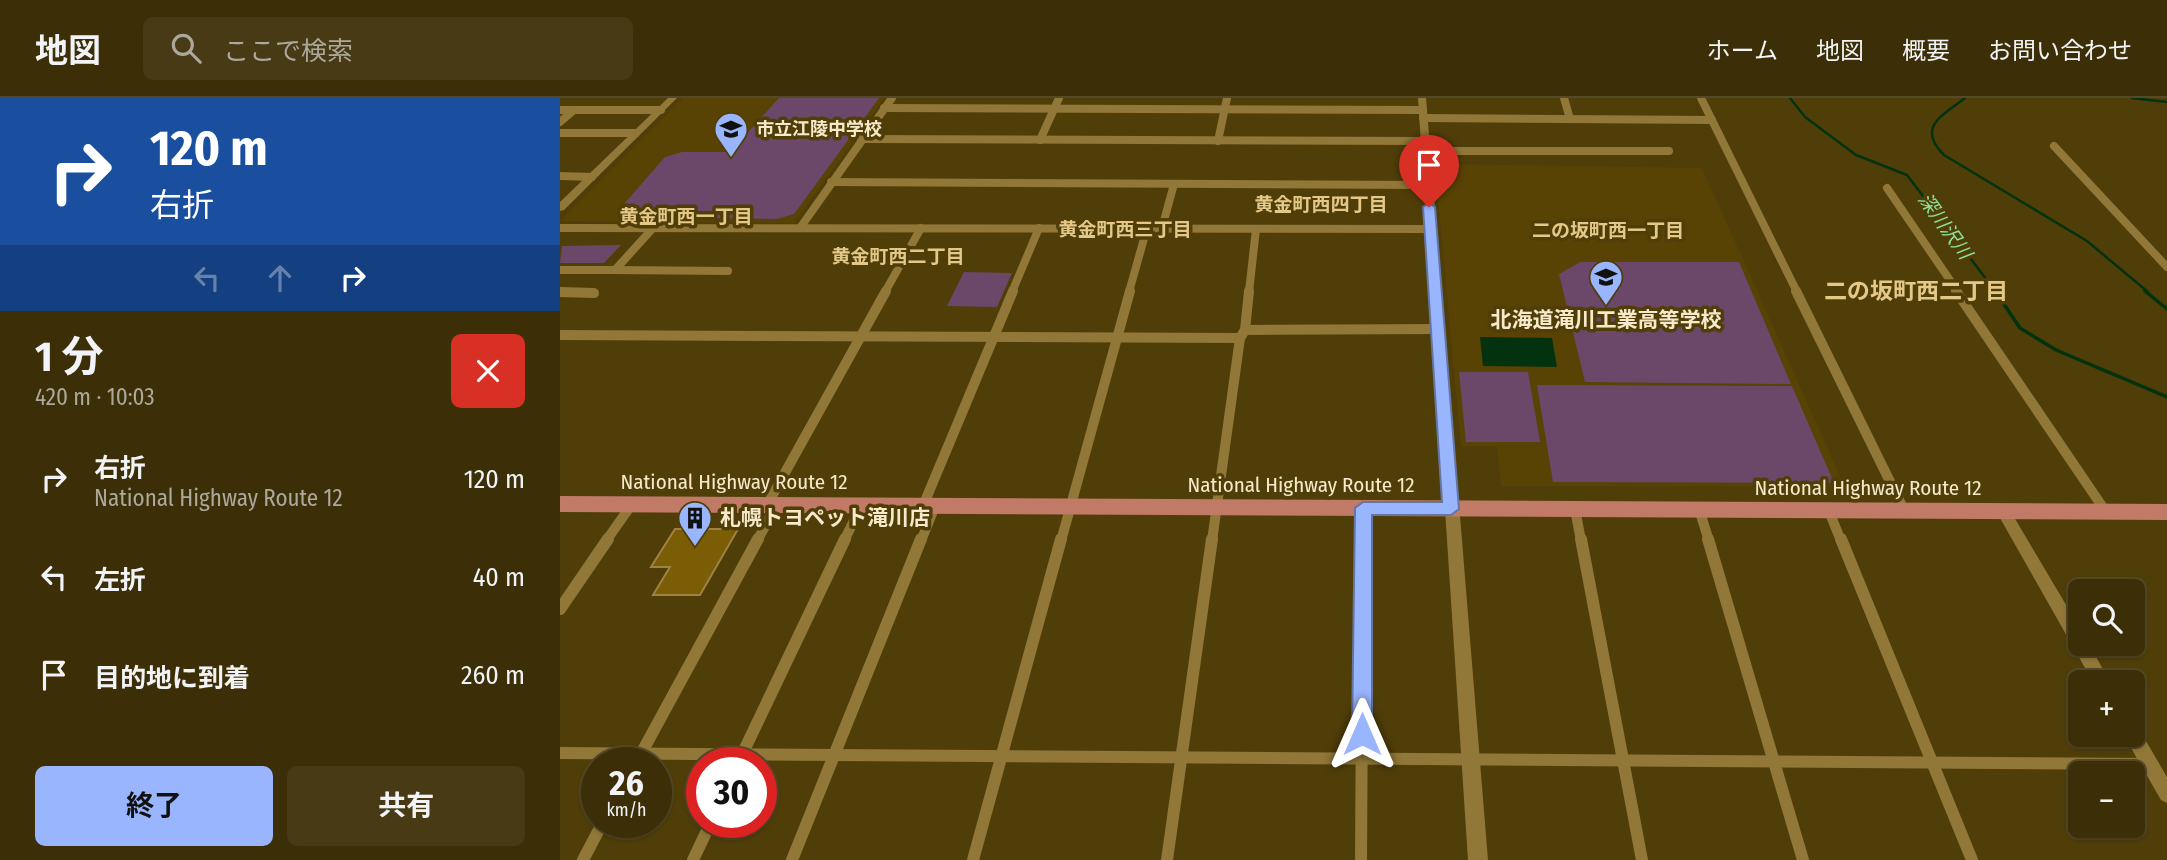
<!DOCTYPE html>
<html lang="ja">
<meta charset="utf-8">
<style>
:root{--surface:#3c2e07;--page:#473a15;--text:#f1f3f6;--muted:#aca89b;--line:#554a28;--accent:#99b5fd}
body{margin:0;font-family:"Fira Sans Condensed","Noto Sans JP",sans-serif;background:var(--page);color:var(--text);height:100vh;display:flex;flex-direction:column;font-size:26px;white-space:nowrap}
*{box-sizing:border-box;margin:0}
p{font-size:23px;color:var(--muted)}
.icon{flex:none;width:38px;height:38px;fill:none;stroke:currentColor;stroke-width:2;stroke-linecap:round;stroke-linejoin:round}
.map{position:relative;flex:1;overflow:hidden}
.details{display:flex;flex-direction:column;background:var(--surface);width:560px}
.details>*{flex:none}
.banner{background:#1a4fa0;color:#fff;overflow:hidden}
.buttons{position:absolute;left:1508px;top:481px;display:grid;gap:14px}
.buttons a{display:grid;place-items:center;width:77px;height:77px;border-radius:10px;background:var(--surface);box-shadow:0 2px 5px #0004,0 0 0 2px var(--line);font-size:35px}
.speed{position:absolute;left:21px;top:649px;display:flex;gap:14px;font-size:35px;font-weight:700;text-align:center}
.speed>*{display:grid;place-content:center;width:91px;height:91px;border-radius:50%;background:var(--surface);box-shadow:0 2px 5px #0004,0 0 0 2px var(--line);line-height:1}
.speed small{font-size:18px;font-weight:400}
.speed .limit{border:10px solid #d22;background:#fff;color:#111}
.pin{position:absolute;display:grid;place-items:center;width:60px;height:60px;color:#fff;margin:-72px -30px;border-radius:50% 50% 50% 0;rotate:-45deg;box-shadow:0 0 7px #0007}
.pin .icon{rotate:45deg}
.me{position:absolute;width:77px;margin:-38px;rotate:0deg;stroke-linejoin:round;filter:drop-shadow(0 0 5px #0008)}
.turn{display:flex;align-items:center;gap:24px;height:147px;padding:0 35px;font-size:32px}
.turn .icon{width:91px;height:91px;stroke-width:2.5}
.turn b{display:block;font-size:49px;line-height:60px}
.lanes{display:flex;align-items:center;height:66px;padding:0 35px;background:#0003;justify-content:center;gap:35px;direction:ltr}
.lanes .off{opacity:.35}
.round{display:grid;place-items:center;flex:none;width:74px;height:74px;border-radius:10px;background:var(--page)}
.head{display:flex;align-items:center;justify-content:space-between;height:119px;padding:0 35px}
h1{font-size:42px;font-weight:700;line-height:52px}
.primary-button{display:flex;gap:14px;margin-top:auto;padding:14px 35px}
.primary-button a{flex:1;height:80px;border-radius:10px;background:var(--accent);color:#111;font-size:28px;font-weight:700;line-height:80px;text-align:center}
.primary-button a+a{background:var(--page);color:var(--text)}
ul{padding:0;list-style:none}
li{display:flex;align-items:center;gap:21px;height:98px;padding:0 35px}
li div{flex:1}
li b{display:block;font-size:26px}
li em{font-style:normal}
header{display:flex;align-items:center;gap:42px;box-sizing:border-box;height:98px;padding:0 35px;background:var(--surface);border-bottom:2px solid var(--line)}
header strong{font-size:33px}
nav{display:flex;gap:38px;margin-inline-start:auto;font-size:24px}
.search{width:490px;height:63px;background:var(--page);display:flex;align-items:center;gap:18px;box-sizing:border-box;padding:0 24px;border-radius:10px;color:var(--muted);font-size:26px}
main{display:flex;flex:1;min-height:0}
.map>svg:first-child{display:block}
</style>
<header>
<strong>地図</strong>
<div class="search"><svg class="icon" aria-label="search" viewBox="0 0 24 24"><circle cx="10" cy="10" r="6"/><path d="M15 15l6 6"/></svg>ここで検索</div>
<nav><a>ホーム</a><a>地図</a><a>概要</a><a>お問い合わせ</a></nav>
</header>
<main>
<section class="details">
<div class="banner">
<div class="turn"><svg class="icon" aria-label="right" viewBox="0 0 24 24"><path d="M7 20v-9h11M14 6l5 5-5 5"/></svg><div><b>120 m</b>右折</div></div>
<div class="lanes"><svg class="icon off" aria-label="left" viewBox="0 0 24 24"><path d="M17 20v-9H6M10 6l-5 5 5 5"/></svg><svg class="icon off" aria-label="ahead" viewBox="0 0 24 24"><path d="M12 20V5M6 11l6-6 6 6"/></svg><svg class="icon" aria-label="right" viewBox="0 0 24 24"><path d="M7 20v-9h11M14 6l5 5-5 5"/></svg></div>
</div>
<div class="head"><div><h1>1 分</h1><p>420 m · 10:03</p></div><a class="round" style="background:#d93025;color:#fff"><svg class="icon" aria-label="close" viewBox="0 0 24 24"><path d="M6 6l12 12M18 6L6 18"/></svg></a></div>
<ul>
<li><svg class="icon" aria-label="right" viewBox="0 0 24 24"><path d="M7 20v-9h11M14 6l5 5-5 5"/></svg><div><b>右折</b><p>National Highway Route 12</p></div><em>120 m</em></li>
<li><svg class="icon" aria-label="left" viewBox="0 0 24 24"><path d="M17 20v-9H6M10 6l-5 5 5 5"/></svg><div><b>左折</b></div><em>40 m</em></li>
<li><svg class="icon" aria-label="arrive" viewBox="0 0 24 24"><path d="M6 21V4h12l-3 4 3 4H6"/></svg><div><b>目的地に到着</b></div><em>260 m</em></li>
</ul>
<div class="primary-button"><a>終了</a><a>共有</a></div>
</section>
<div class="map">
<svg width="1607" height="762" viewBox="0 0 1607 762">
<rect width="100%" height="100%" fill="#503e09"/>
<g fill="#594304">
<path d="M123 0H324L234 125 0 123Z"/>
<path d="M875 66 1142 70 1285 389 941 388 937 348H901Z"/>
</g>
<g fill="#6b486a">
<path d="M219 0H319L234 116 217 121 67 119 64 106 105 59 122 54H170Z"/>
<path d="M61 147 44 165H0L2 148Z"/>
<path d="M1020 164H1179L1231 286 1025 284 999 176Z"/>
<path d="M404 174 451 175H452L437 209 387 208Z"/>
<path d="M899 274H968L980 344H906Z"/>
<path d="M977 287 1232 288 1274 385 993 384Z"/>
</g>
<path fill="#02320e" d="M920 239 992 240 997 269 923 268Z"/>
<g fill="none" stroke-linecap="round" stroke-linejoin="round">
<g stroke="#02320e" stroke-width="2.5">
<path d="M1230 0 1245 19 1296 57 1347 77 1436 194"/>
<path d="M1405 0C1382 18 1356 29 1384 57L1527 143 1588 194"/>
<path d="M1572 0 1607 4"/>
</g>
<g stroke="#02320e" stroke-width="3.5">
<path d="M1435 193 1460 230 1496 252 1607 299"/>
<path d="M1585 193 1607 211"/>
</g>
</g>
<path fill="#7a5d05" stroke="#9d8243" stroke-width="2" d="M115 431H178L140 497H93L110 469H91Z"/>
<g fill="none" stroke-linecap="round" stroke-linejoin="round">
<g stroke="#917738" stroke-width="8">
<path d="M1004 0 1010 21"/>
<path d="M1141 0 1237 194"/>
<path d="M324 10 863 12"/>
<path d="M0 12H101"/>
<path d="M863 20 1152 22"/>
<path d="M0 24 14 12"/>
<path d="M0 35H76"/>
<path d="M301 41 865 43"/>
<path d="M480 42 499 0"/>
<path d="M658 43 667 0"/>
<path d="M1494 48 1607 169"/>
<path d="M866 53H1109"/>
<path d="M0 78 32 79"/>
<path d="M271 84 868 87"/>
<path d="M1327 90 1398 194"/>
<path d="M0 130 871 131"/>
<path d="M240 130 332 0"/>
<path d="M602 130 614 86"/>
<path d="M0 172H55L93 130"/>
<path d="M55 172 168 173"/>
<path d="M0 194H15"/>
<path d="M325 194 361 130"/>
<path d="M452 194 479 130"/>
<path d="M569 194 587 130"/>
<path d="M689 194 696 131"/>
</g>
<g stroke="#917738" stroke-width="10">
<path d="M1236 193 1345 414"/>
<path d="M1396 193 1546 414"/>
<path d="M0 194 34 195"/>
<path d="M685 232 879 231"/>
<path d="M0 237 680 240"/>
<path d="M207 407 326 193"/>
<path d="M363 408 453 193"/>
<path d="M1015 411 1021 443"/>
<path d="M1139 411 1149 443"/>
<path d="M1269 413 1281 443"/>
<path d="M46 443 72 406"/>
<path d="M197 443 216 408"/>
<path d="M284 443 301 408"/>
<path d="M361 443 375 408"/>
<path d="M501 443 570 193"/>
<path d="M652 443 680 240 685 232 689 193"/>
<path d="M803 443V410"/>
</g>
<g stroke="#917738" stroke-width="12">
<path d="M1021 441 1082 762"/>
<path d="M1148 441 1243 762"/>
<path d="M1281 441 1412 762"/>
<path d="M0 511 48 441"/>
<path d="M0 655 1589 666"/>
<path d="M76 665 198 441"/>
<path d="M178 665 285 441"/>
<path d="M23 762 43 724"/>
<path d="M133 762 151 724"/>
<path d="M232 762 361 441"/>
<path d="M413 762 501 441"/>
<path d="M607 762 652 441"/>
<path d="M801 762 803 441"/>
</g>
<g fill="#917738" fill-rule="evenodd">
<path d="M108 0H117L4 112 0 113V104Z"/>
<path d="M858 0H866L928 762H908Z"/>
<path d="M1443 407 1448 409 1521 532V546H1529L1550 584H1533L1436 413 1438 409Z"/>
<path d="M1573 629 1579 631 1607 679V705L1601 702 1567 643 1564 637H1573Z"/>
</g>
<path fill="#c07a66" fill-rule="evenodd" d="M0 398 1607 406V422L0 414Z"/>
</g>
<path fill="#99b5fd" stroke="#6376a4" stroke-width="2" d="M869 105 875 109 899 411 891 417H812V636L809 642 802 645 795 642 792 636 795 410 803 404H882L863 109Z"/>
<defs>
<symbol id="school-pin" viewBox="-11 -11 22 30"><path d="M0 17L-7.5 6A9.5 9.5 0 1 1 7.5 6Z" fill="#99b5fd" stroke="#503e09"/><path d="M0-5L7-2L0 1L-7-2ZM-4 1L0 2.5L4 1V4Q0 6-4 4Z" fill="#111"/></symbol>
<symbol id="building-pin" viewBox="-11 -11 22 30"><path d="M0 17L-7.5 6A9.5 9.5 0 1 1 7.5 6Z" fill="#99b5fd" stroke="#503e09"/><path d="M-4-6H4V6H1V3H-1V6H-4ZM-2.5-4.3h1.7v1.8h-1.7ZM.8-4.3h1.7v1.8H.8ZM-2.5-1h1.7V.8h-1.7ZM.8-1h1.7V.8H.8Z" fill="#111"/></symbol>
</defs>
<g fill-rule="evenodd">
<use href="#school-pin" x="152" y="12" width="38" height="52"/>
<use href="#school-pin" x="1027" y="160" width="38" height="52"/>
<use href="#building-pin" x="116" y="401" width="38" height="52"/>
</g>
<g text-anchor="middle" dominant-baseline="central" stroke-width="7" stroke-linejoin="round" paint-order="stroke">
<g font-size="18" font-weight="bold" fill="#f7e9c9" stroke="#503e09" text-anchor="start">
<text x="196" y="31">市立江陵中学校</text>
</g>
<g font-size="19" font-weight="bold" fill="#e4c887" stroke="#503e09">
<text x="761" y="106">黄金町西四丁目</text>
<text x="126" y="118">黄金町西一丁目</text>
<text x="565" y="131">黄金町西三丁目</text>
<text x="1048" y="132">二の坂町西一丁目</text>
<text x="338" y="158">黄金町西二丁目</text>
</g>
<g font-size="19" font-style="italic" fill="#8fe299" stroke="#503e09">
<text transform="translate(1385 128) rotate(54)">深川沢川</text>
</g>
<g font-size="21" font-weight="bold" fill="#f7e9c9" stroke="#503e09">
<text x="1046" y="222">北海道滝川工業高等学校</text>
<text x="160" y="420" text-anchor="start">札幌トヨペット滝川店</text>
</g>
<g font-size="21" fill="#f7e9c9" stroke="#503e09">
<text x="174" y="384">National Highway Route 12</text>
<text x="741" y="387">National Highway Route 12</text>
<text x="1308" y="390">National Highway Route 12</text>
</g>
<g font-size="23" font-weight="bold" fill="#e4c887" stroke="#503e09">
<text x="1356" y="193">二の坂町西二丁目</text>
</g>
</g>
</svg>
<div class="buttons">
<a><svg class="icon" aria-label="search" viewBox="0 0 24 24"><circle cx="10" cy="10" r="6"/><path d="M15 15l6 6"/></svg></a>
<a>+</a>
<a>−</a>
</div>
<div class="speed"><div>26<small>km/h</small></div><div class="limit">30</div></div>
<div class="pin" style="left:869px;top:109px;background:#d93025"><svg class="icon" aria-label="arrive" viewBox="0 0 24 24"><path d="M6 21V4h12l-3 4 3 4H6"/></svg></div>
<svg class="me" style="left:802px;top:636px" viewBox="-20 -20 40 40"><path d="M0-17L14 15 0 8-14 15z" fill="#99b5fd" stroke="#fff" stroke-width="4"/></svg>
</div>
</main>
